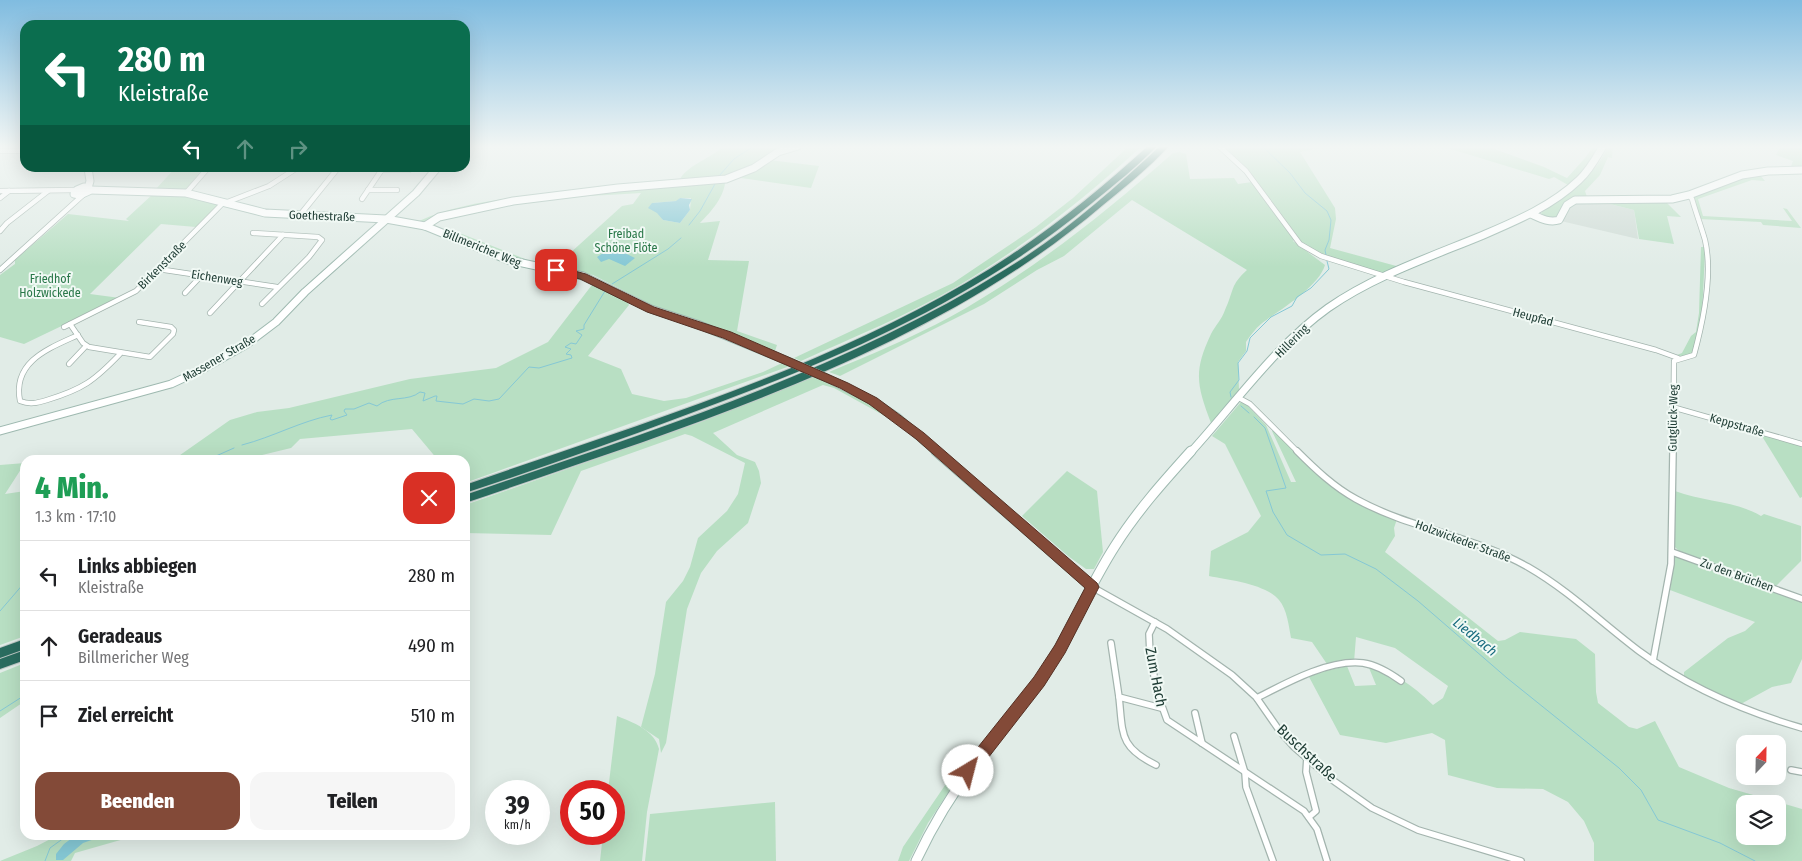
<!DOCTYPE html>
<html lang="de">
<meta charset="utf-8">
<style>
:root{--surface:#fff;--page:#f6f6f6;--text:#202124;--muted:#757577;--line:#e0e0e0;--accent:#834a38}
body{margin:0;font-family:"Fira Sans Condensed",sans-serif;background:var(--page);color:var(--text);height:100vh;display:flex;flex-direction:column;font-size:19px;white-space:nowrap}
*{box-sizing:border-box;margin:0}
p{font-size:16px;color:var(--muted)}
.icon{flex:none;width:28px;height:28px;fill:none;stroke:currentColor;stroke-width:2;stroke-linecap:round;stroke-linejoin:round}
.map{position:relative;flex:1;overflow:hidden}
.drawer{position:absolute;left:20px;top:455px;width:450px;height:385px;display:flex;flex-direction:column;background:var(--surface);border-radius:15px;box-shadow:0 5px 20px #0002}
.drawer>*{flex:none}
.top-card{position:absolute;left:20px;top:20px;width:450px;height:152px;border-radius:15px;box-shadow:0 5px 20px #0002;background:#0b6e4f;color:#fff;overflow:hidden}
.needle{width:32px;rotate:22deg}
.tools{position:absolute;left:1736px;top:735px;display:grid;gap:10px}
.tools a{display:grid;place-items:center;width:50px;height:50px;border-radius:10px;background:var(--surface);box-shadow:0 5px 20px #0002;font-size:25px}
.speed{position:absolute;left:485px;top:780px;display:flex;gap:10px;font-size:25px;font-weight:700;text-align:center}
.speed>*{display:grid;place-content:center;width:65px;height:65px;border-radius:50%;background:var(--surface);box-shadow:0 5px 20px #0002;line-height:1}
.speed small{font-size:12px;font-weight:400}
.speed .limit{border:8px solid #d22;background:#fff;color:#111}
.pin{position:absolute;display:grid;place-items:center;width:42px;height:42px;color:#fff;margin:-21px;border-radius:10px;box-shadow:0 2px 8px #0006}
.me{position:absolute;width:55px;margin:-28px;rotate:37deg;stroke-linejoin:round;filter:drop-shadow(0 0 4px #0008)}
.turn{display:flex;align-items:center;gap:18px;height:105px;padding:0 15px;font-size:22px}
.turn .icon{width:65px;height:65px;stroke-width:2.5}
.turn b{display:block;font-size:35px;line-height:42px}
.lanes{display:flex;align-items:center;height:48px;padding:0 15px;background:#0003;justify-content:center;gap:25px;direction:ltr}
.lanes .off{opacity:.35}
.round{display:grid;place-items:center;flex:none;width:52px;height:52px;border-radius:15px;background:var(--page)}
.head{display:flex;align-items:center;justify-content:space-between;height:85px;padding:0 15px}
h1{font-size:30px;font-weight:800;line-height:38px;color:#1e9e55}
.action{display:flex;gap:10px;margin-top:auto;padding:10px 15px}
.action a{flex:1;height:58px;border-radius:15px;background:var(--accent);color:#fff;font-size:20px;font-weight:800;line-height:58px;text-align:center}
.action a+a{background:var(--page);color:var(--text)}
ul{padding:0;list-style:none}
li{display:flex;align-items:center;gap:15px;height:70px;padding:0 15px;border-top:1px solid var(--line)}
li div{flex:1}
li b{display:block;font-size:19px}
li em{font-style:normal}
.map>svg:first-child{display:block}
</style>
<div class="map">
<svg width="1802" height="861" viewBox="0 0 1802 861">
<rect width="100%" height="100%" fill="#e1ece7"/>
<path fill="#cfdcd6" d="M1609 201 1610 204 1634 210 1638 239 1561 221 1571 203Z"/>
<g fill="#b8dfc3" fill-rule="evenodd">
<path d="M724 146H783L770 152 752 166 725 177C727 194 712 211 700 223L720 221 708 260 749 261 737 331 777 345 775 351 719 328 656 307 593 275 528 263 501 254 460 236 462 234 530 261 558 264 622 206 633 204 641 193C595 196 548 197 502 205 481 209 438 225 419 221 461 202 512 198 558 192 598 188 639 183 680 179 688 165 711 158 724 146ZM680 198H691L690 210 680 223 663 220 652 203 677 201Z"/>
<path d="M1129 146H1142C1085 198 1025 246 958 286 908 315 854 337 801 361L794 358 953 283 1036 227 1073 198Z"/>
<path d="M1219 146H1328L1300 152 1335 208 1336 219 1330 248 1400 267 1388 273H1381L1327 258 1305 248 1246 171Z"/>
<path d="M1441 146H1486L1544 167 1567 178 1585 158 1594 146H1600L1585 170 1568 185 1554 177 1549 179Z"/>
<path d="M1608 146H1613L1612 158 1608 157 1600 175 1585 191 1587 197 1578 198 1557 219 1544 217 1541 213C1567 192 1594 179 1608 146Z"/>
<path d="M1781 146H1802V169H1790L1793 161 1776 155Z"/>
<path d="M1180 152 1186 154 1190 179 1234 178 1238 184 1252 182 1295 239 1293 241 1325 265C1318 288 1279 310 1261 324 1255 329 1250 336 1246 342V351L1238 362 1239 390 1211 423C1197 385 1193 372 1211 334 1215 326 1222 319 1225 310 1234 291 1230 285 1247 270L1132 200 1064 256 1037 270 984 304 840 376 829 372C870 355 911 338 950 317 1031 272 1104 214 1173 153Z"/>
<path d="M769 160 819 166 811 188 741 178Z"/>
<path d="M175 168H207L187 191 156 189Z"/>
<path d="M1760 175 1765 181 1752 180 1698 199 1703 216 1792 221 1783 208 1787 209 1801 228 1763 225 1761 222 1699 219 1693 196 1735 178Z"/>
<path d="M153 194 185 196 219 204 196 227 161 224 90 294 120 298 24 344 0 337V275L15 264V260L68 214 129 221 126 219Z"/>
<path d="M1609 201H1665L1681 217 1667 216 1674 244 1639 239 1634 210 1610 204Z"/>
<path d="M1701 247H1705V251L1702 316 1693 355 1684 357 1677 355 1682 353 1691 336 1696 332 1699 313Z"/>
<path d="M595 281 625 297 629 305 588 356 621 369 632 394 664 401 686 398 763 372 782 363 790 366 465 483V460H438L412 429 300 439 291 448 241 460H173L230 420 257 412 289 408 410 379 496 368 548 342Z"/>
<path d="M816 376 842 387 896 418 894 421 834 388 823 385 713 433 737 455 755 462 759 471 761 483 748 523 717 551 701 573 687 609 666 743 661 753 659 739 641 727 655 674 666 602 683 581 690 567 698 538 727 511 738 494 745 463 692 436 685 434 581 471 551 535 465 533V505L701 422Z"/>
<path d="M1241 402 1245 403 1266 425 1291 482H1296L1272 431 1275 430 1325 479 1397 519 1394 528 1395 536 1385 552 1498 641 1505 640 1520 632 1576 639 1595 654 1596 692 1598 703 1629 727 1637 729 1655 721 1679 767 1729 788 1802 809V861H1594V843L1584 821 1568 802 1543 789 1497 788 1448 775 1445 740 1432 733 1386 743 1340 735 1308 675 1347 666 1355 686 1376 685 1367 663C1397 675 1410 683 1433 705L1443 698 1448 686 1395 648 1356 637 1354 662 1329 667 1312 642 1291 638C1289 627 1287 609 1279 600 1266 584 1229 580 1209 576L1211 551 1248 532 1261 516 1225 444 1212 436ZM1745 804H1778V836H1745Z"/>
<path d="M1760 433 1802 444V497L1800 498Z"/>
<path d="M25 463 5 494 25 491V636L0 645V465Z"/>
<path d="M1067 471 1097 491 1103 552 1094 569H1086L1068 556 1022 516Z"/>
<path d="M1675 491C1703 502 1734 500 1761 516L1764 514 1801 526V561L1774 588 1683 555 1673 545Z"/>
<path d="M1677 556 1802 601V659L1791 683 1772 687 1739 705 1684 677V672L1688 669 1728 638 1745 631 1755 622 1670 590 1674 557Z"/>
<path d="M25 663V701L0 718V673Z"/>
<path d="M617 716C633 722 655 731 659 749L647 812 642 861H600L603 834H614V791H608Z"/>
<path d="M967 753 972 756 928 823 909 861H898L903 847Z"/>
<path d="M775 802 776 861H645L650 814Z"/>
<path d="M58 835H127L124 839 75 853 71 861H0L37 846Z"/>
</g>
<g fill="#85c8d5">
<path d="M680 198 692 199 689 205 690 210 680 223 663 220 657 213 648 208 652 203 676 201Z"/>
<path d="M612 247 635 258 625 266 609 259 601 262 597 257Z"/>
<path d="M76 835H106L83 843 63 860H56V854L64 844Z"/>
</g>
<g fill="none" stroke-linecap="round" stroke-linejoin="round">
<g stroke="#85c8d5" stroke-width="1">
<path d="M1262 146 1290 173 1305 193 1327 211 1331 220 1329 240 1325 250 1326 255"/>
<path d="M719 176 734 159 754 146"/>
<path d="M689 225 700 211 715 184"/>
<path d="M612 284 668 249 681 238"/>
<path d="M1231 397 1230 392 1239 380 1238 363 1247 351 1250 338 1271 317 1292 306 1297 297 1311 288 1329 269 1327 261"/>
<path d="M1241 406 1249 413"/>
<path d="M1254 417 1265 428 1286 488 1266 491 1273 512 1287 535 1321 555 1345 554 1376 569 1418 601 1507 678 1619 768 1641 790 1658 820 1720 843 1755 861"/>
<path d="M242 445C273 437 301 421 332 415L330 419 332 420 347 415 344 411 345 409H354L369 403 377 406C390 395 408 402 420 392L425 393 423 401 435 396H437L436 401 463 404 474 399 489 401 499 399 529 367 539 368 572 358 571 355 566 354 571 349 565 347 571 343 576 344 582 335 576 331 584 329V325L605 291"/>
<path d="M207 460 234 448"/>
<path d="M0 611 25 582"/>
<path d="M0 711 25 695"/>
<path d="M45 861 50 848 68 835"/>
</g>
<defs>
<g id="street-far1">
<path d="M1219 146 1246 171 1300 244 1321 256 1404 282 1656 350 1678 358"/>
<path d="M0 151H25"/>
<path d="M382 170H409"/>
<path d="M368 190H397"/>
<path d="M0 191 77 190"/>
<path d="M186 193 208 168"/>
<path d="M0 198 9 191"/>
<path d="M362 199 383 168"/>
<path d="M225 203 269 186 297 168"/>
<path d="M300 215 338 168"/>
<path d="M0 231 7 223 48 191"/>
<path d="M253 233 318 237 322 240 309 257 262 304"/>
<path d="M158 269 277 287"/>
<path d="M0 270 83 195"/>
<path d="M185 293 201 276"/>
<path d="M210 313 283 235"/>
<path d="M70 324 83 343 89 347 150 357 173 334 174 330 171 327 139 322"/>
<path d="M64 327 136 291 223 203"/>
<path d="M78 335C50 348 12 361 20 401 30 405 37 403 47 400 83 389 94 381 120 354"/>
<path d="M69 364 86 346"/>
<path d="M1239 398 1250 404 1299 453"/>
<path d="M1672 407 1802 444"/>
<path d="M1673 453 1674 361 1694 355C1703 322 1713 274 1705 240 1701 226 1696 213 1692 199L1689 195"/>
</g>
<g id="street">
<path d="M1297 451C1315 469 1334 487 1356 499 1410 529 1474 536 1528 567 1568 590 1602 623 1639 651 1688 687 1743 711 1802 728"/>
<path d="M1672 552 1802 599"/>
<path d="M1092 587 1167 629 1232 675 1256 697 1279 730 1294 747 1331 779 1372 808 1418 830 1521 861"/>
<path d="M1155 622 1149 634 1150 654 1157 692 1167 720 1304 811 1317 829 1327 861"/>
<path d="M1111 643 1119 697 1161 708"/>
<path d="M1653 661 1671 564 1673 451"/>
<path d="M1119 697C1123 734 1119 747 1156 765"/>
<path d="M1257 698C1286 683 1329 659 1363 663 1377 665 1390 673 1401 681"/>
<path d="M1195 713 1202 743"/>
<path d="M1234 736 1245 773 1246 787 1273 861"/>
<path d="M1307 757 1306 772 1316 811 1309 817"/>
<path d="M1791 770 1802 772"/>
</g>
<g id="secondary-far1">
<path d="M88 168 90 181 88 188"/>
<path d="M84 187 89 188V191L80 195 74 194 77 190Z"/>
<path d="M90 190 186 193 265 213 386 219 425 226 508 260 583 276 651 309 697 324 785 360"/>
<path d="M1531 214C1540 218 1549 223 1559 220L1567 205 1575 200 1672 199 1689 195 1742 175 1768 171 1802 170"/>
<path d="M425 226 439 217 513 201 618 188 726 179 754 168 778 152 798 146"/>
<path d="M827 378 873 401 897 417 938 453"/>
<path d="M0 431 171 384 201 370 247 344 276 322 305 292 416 193 437 168"/>
<path d="M1190 453C1233 406 1276 345 1328 308 1374 276 1430 257 1481 236 1516 221 1552 206 1579 180 1590 170 1596 158 1603 146"/>
</g>
<g id="secondary">
<path d="M936 451 1092 587"/>
<path d="M916 861C934 822 957 786 983 752 1003 727 1024 704 1042 678 1069 635 1088 588 1115 546 1137 511 1164 481 1191 451"/>
</g>
<g id="highway">
<path d="M1148 146H1157C1137 167 1114 185 1092 203 970 304 830 362 683 416 611 443 538 469 465 493V485C633 426 812 373 966 283 1032 245 1092 197 1148 146Z"/>
<path d="M1160 146H1169C1149 168 1125 187 1103 205 970 318 806 384 643 442 584 462 524 483 465 503V495C650 431 839 373 1006 269 1062 235 1112 191 1160 146Z"/>
<path d="M25 639V649L0 658V648Z"/>
<path d="M25 650V660L0 669V659Z"/>
</g>
</defs>
<use href="#street-far1" stroke="#a3b4ae" stroke-width="6"/>
<use href="#street" stroke="#a3b4ae" stroke-width="8"/>
<use href="#secondary-far1" stroke="#9eb9b0" stroke-width="9"/>
<use href="#secondary" stroke="#9eb9b0" stroke-width="11"/>
<use href="#highway" stroke="#c1c9c7" stroke-width="2"/>
<use href="#street-far1" stroke="#fff" stroke-width="4.5"/>
<use href="#street" stroke="#fff" stroke-width="5.5"/>
<use href="#secondary-far1" stroke="#fff" stroke-width="7"/>
<use href="#secondary" stroke="#fff" stroke-width="9"/>
<use href="#highway" fill="#2a6c5f" fill-rule="evenodd"/>
<defs>
<path id="secondary-bridge" d="M785 360 827 378"/>
</defs>
<use href="#secondary-bridge" stroke="#9eb9b0" stroke-width="9" stroke-linecap="butt"/>
<use href="#secondary-bridge" stroke="#fff" stroke-width="7"/>
</g>
<linearGradient id="sky" x2="0" y2="1"><stop stop-color="#80bce0"/><stop offset="0.55" stop-color="#f2f6f4"/><stop offset="1" stop-color="#f2f6f4" stop-opacity="0"/></linearGradient>
<rect width="1802" height="267" fill="url(#sky)"/>
<path fill="#834a38" stroke="#553024" d="M556 266 586 274 654 307 731 332 848 383 877 398 924 433 1097 583 1099 587 1097 591 1065 653 1044 686 974 776 968 778 963 776 961 771 963 766 1034 677 1055 645 1085 588 916 439 869 404 840 388 723 338 647 312 580 279 553 272V267Z"/>
<g text-anchor="middle" dominant-baseline="central" stroke-width="4" stroke-linejoin="round" paint-order="stroke">
<g font-size="12" fill="#203e36" stroke="#f1f9f5">
<text transform="translate(322 216) rotate(2)">Goethestraße</text>
<text transform="translate(482 248) rotate(22)">Billmericher Weg</text>
<text transform="translate(162 265) rotate(-45)">Birkenstraße</text>
<text transform="translate(217 278) rotate(9)">Eichenweg</text>
<text transform="translate(1533 317) rotate(15)">Heupfad</text>
<text transform="translate(1292 341) rotate(-45)">Hillering</text>
<text transform="translate(219 358) rotate(-30)">Massener Straße</text>
<text transform="translate(1673 418) rotate(-89)">Gutglück-Weg</text>
<text transform="translate(1737 425) rotate(16)">Keppstraße</text>
<text transform="translate(1463 541) rotate(20)">Holzwickeder Straße</text>
<text transform="translate(1737 575) rotate(20)">Zu den Brüchen</text>
</g>
<g font-size="12" fill="#287748" stroke="#f1f9f5">
<text x="626" y="234">Freibad<tspan x="626" dy="14">Schöne Flöte</tspan></text>
<text x="50" y="279">Friedhof<tspan x="50" dy="14">Holzwickede</tspan></text>
</g>
<g font-size="14" font-style="italic" fill="#166b7e" stroke="#f1f9f5">
<text transform="translate(1475 637) rotate(39)">Liedbach</text>
</g>
<g font-size="15" fill="#203e36" stroke="#f1f9f5">
<text transform="translate(1156 677) rotate(79)">Zum Hach</text>
<text transform="translate(1307 753) rotate(43)">Buschstraße</text>
</g>
</g>
</svg>
<div class="tools">
<a><svg class="needle" viewBox="-14 -14 28 28"><path d="M0-13l5 13h-10z" fill="#e53935"/><path d="M0 13l5-13h-10z" fill="#757577"/></svg></a>
<a><svg class="icon" aria-label="layers" viewBox="0 0 24 24"><path d="M12 4l9 5-9 5-9-5zM3 14l9 5 9-5"/></svg></a>
</div>
<div class="speed"><div>39<small>km/h</small></div><div class="limit">50</div></div>
<div class="pin" style="left:556px;top:270px;background:#d93025"><svg class="icon" aria-label="arrive" viewBox="0 0 24 24"><path d="M6 21V4h12l-3 4 3 4H6"/></svg></div>
<svg class="me" style="left:968px;top:771px" viewBox="-20 -20 40 40"><circle r="19" fill="#fff"/><path d="M0-13L10 11 0 6-10 11z" fill="#834a38"/></svg>
<div class="top-card">
<div class="turn"><svg class="icon" aria-label="left" viewBox="0 0 24 24"><path d="M17 20v-9H6M10 6l-5 5 5 5"/></svg><div><b>280 m</b>Kleistraße</div></div>
<div class="lanes"><svg class="icon" aria-label="left" viewBox="0 0 24 24"><path d="M17 20v-9H6M10 6l-5 5 5 5"/></svg><svg class="icon off" aria-label="ahead" viewBox="0 0 24 24"><path d="M12 20V5M6 11l6-6 6 6"/></svg><svg class="icon off" aria-label="right" viewBox="0 0 24 24"><path d="M7 20v-9h11M14 6l5 5-5 5"/></svg></div>
</div>
<section class="drawer">
<div class="head"><div><h1>4 Min.</h1><p>1.3 km · 17:10</p></div><a class="round" style="background:#d93025;color:#fff"><svg class="icon" aria-label="close" viewBox="0 0 24 24"><path d="M6 6l12 12M18 6L6 18"/></svg></a></div>
<ul>
<li><svg class="icon" aria-label="left" viewBox="0 0 24 24"><path d="M17 20v-9H6M10 6l-5 5 5 5"/></svg><div><b>Links abbiegen</b><p>Kleistraße</p></div><em>280 m</em></li>
<li><svg class="icon" aria-label="ahead" viewBox="0 0 24 24"><path d="M12 20V5M6 11l6-6 6 6"/></svg><div><b>Geradeaus</b><p>Billmericher Weg</p></div><em>490 m</em></li>
<li><svg class="icon" aria-label="arrive" viewBox="0 0 24 24"><path d="M6 21V4h12l-3 4 3 4H6"/></svg><div><b>Ziel erreicht</b></div><em>510 m</em></li>
</ul>
<div class="action"><a>Beenden</a><a>Teilen</a></div>
</section>
</div>
